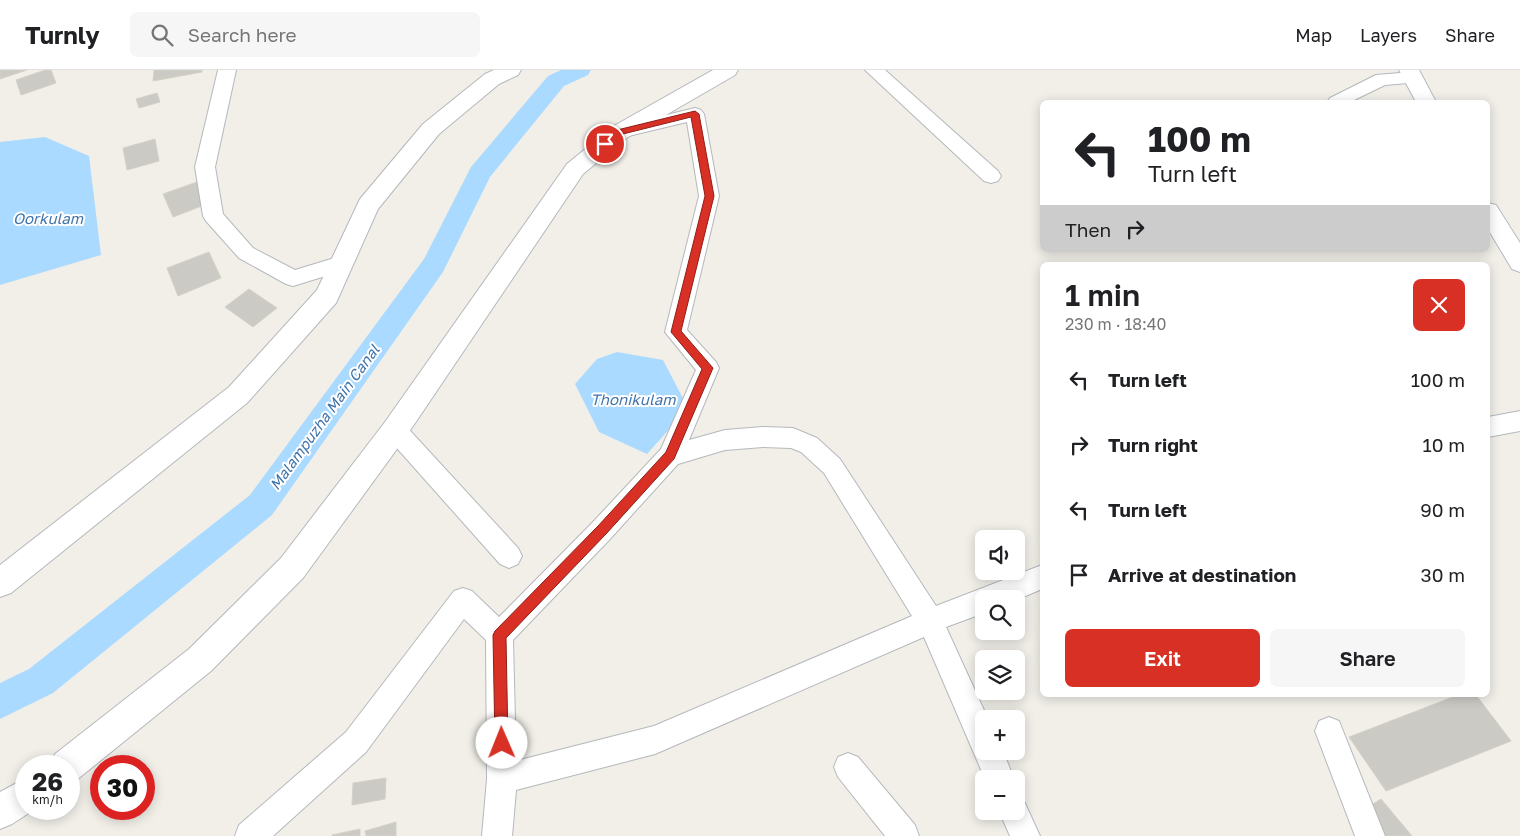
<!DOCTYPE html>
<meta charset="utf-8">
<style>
:root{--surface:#fff;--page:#f6f6f6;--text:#202124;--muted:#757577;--line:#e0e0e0;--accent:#d93025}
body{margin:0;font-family:"Golos Text",sans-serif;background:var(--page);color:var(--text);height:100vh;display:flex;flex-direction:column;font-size:19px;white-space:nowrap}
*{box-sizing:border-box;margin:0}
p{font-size:16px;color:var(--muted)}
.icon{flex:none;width:28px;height:28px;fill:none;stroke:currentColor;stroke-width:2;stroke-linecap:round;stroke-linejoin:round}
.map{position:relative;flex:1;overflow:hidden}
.details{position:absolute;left:1040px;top:192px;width:450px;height:435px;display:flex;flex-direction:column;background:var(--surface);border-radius:8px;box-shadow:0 2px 12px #0003}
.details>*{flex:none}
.top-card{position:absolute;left:1040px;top:30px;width:450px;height:152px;border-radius:8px;box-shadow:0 2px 12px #0003;background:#fff;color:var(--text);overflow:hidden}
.controls{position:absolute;left:975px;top:460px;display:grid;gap:10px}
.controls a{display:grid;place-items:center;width:50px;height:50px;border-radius:8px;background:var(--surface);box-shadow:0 2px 12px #0003;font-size:25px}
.speed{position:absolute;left:15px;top:685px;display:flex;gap:10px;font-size:25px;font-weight:700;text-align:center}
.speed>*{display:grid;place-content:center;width:65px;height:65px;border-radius:50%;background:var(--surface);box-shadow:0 2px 12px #0003;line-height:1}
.speed small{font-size:12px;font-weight:400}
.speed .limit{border:8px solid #d22;background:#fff;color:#111}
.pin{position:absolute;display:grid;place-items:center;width:42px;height:42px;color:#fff;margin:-21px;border:2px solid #fff;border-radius:50%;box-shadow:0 1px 5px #0007}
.me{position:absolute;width:55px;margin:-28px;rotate:359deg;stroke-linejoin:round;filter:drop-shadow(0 0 4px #0008)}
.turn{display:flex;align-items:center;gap:18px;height:105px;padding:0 25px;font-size:22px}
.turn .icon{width:65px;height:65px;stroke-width:2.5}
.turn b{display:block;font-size:35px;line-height:42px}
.then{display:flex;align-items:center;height:48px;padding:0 25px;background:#0003;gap:10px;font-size:19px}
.round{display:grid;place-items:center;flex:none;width:52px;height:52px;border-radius:8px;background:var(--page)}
.summary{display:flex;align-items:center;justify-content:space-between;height:85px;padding:0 25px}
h1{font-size:30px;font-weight:600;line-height:38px}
.primary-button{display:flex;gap:10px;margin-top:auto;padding:10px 25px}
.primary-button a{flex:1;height:58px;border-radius:8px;background:var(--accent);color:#fff;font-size:20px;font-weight:600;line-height:58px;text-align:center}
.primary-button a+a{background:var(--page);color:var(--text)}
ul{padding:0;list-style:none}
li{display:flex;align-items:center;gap:15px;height:65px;padding:0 25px}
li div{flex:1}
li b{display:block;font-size:19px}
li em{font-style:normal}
header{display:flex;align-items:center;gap:30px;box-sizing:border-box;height:70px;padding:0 25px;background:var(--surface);border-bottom:1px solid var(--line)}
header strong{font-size:24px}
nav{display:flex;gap:28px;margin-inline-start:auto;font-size:18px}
.search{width:350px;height:45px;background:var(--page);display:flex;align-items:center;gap:12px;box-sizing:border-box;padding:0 18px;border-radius:8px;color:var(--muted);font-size:19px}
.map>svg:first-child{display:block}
</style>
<header>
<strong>Turnly</strong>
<div class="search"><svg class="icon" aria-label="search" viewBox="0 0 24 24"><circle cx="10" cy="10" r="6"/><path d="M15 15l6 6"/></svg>Search here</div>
<nav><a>Map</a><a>Layers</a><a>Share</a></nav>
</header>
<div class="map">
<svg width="1520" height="766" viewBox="0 0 1520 766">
<rect width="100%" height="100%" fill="#f1efe8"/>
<g fill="#aadaff">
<path d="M45 67 89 86 101 185 0 215V72Z"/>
<path d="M617 282 663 290 688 338 647 384 599 362 575 314 597 289Z"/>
</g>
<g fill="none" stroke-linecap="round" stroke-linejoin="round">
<path fill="#aadaff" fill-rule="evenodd" d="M561 0H591L588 5 564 16 490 107 443 202 272 445 53 623 0 649V613L29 599 250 425 424 189 471 97 548 6Z"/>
</g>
<g fill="#cccac5" stroke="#d6d1c6">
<path d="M0 0H27L0 9Z"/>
<path d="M45 0H51L56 13 21 25 16 10Z"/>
<path d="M154 0H202V2L153 11Z"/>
<path d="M157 23 160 32 139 38 136 29Z"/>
<path d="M155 69 159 91 127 100 123 78Z"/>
<path d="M197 112 207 134 173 147 163 124Z"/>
<path d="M209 182 221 208 178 226 167 198Z"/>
<path d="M249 219 277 238 253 257 225 237Z"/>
<path d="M1458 625H1476L1511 671 1386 721 1349 667Z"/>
<path d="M386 708 385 729 352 735 353 713Z"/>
<path d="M1381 729 1412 766H1374L1357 744Z"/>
<path d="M396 752V766H366L365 761Z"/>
<path d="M360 759V766H332V765Z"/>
</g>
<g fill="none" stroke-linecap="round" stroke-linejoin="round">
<defs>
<g id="minor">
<path d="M218 0H236L215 97 223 144 253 178 295 200 341 186 348 189 351 194 348 199 293 216 286 214 239 188 206 151 203 146 195 97Z"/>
<path d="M865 0H885L998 101 1001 106 998 111 991 113 984 111Z"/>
<path d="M1413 2 1419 4 1422 8 1419 12 1385 15 1350 32H1327L1330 28 1376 5Z"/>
<path d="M695 38 701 40 704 44 719 126 687 260 716 292 719 298 689 370 725 360 763 357 793 358 817 368 840 389 936 536 1042 495V519L1016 530 984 529V543L946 557 988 649H984V681H1003L1014 709H985L924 567 655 684 516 720 512 766H482L487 709 486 570 464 549 366 682 273 766H235L239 755 346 662 454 521 463 518 472 521 499 547 593 452 661 379 696 300 665 262 699 126 687 52 620 68 613 66 611 62 613 58ZM763 377 791 378 801 382 824 403 912 546 654 656 516 691 513 570 611 468 678 394 725 380Z"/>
<path d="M1520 341V361L1488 367V347Z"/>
<path d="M395 350 403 353 518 478 522 486 518 494 509 498 500 494 387 367 383 360 387 353Z"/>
<path d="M1329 647 1339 651 1385 766H1355L1315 661 1319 651Z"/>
<path d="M848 683 858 687 915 755 919 766H885L838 707 834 697 838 687Z"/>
<path d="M1016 727 1024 731 1040 766H1010L999 741H1016Z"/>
</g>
<g id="tertiary">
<path d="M494 0H521L518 5 499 14 439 64 378 139 336 233 247 333 11 523 0 527V495L229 317 317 220 360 129 423 54 485 4Z"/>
<path d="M713 0H738L735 5 628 67 583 104 405 368 303 508 211 601 79 708 69 712V696H50L55 684 189 579 281 488 385 352 567 94 612 57Z"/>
<path d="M26 708V739H35L12 754 0 759V722Z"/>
</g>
<g id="secondary">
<path d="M1399 0H1419L1436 32H1416Z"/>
<path d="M1488 133 1496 135 1520 173V202L1512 199 1488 159Z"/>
</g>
</defs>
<use href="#minor" stroke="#b5b8bc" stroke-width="2"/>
<use href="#tertiary" stroke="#b5b8bc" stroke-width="2"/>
<use href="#secondary" stroke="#b6babf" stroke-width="2"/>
<use href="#minor" fill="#fff" fill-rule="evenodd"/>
<use href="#tertiary" fill="#fff" fill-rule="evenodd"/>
<use href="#secondary" fill="#fff" fill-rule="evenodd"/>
</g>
<path fill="#d93025" stroke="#8d1f18" d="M695 41 699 44 714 126 681 261 713 298 674 389 606 464 506 568 508 673 506 678 502 680 497 678 495 673 493 565 495 561 598 456 666 382 702 299 671 262 705 126 691 47 623 64 608 76H602L601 74 617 60Z"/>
<g text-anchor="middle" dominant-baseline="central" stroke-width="4" stroke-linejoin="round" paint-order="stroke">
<g font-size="15" font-style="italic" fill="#4174aa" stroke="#fff">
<text x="48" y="148">Oorkulam</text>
<text x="633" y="329">Thonikulam</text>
<text transform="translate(324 347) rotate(-54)">Malampuzha Main Canal</text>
</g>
</g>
</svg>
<div class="controls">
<a><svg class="icon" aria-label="sound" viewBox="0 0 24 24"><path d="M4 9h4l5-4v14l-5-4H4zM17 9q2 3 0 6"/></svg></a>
<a><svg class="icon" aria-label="search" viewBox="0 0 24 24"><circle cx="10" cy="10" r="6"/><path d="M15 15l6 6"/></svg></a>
<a><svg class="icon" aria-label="layers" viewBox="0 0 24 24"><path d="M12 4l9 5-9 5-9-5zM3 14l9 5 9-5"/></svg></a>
<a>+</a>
<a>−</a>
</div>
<div class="speed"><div>26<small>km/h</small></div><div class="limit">30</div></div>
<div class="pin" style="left:605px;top:74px;background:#d93025"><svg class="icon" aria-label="arrive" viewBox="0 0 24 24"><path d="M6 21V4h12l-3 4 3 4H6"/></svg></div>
<svg class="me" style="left:502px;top:673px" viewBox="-20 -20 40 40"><circle r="19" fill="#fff"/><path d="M0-13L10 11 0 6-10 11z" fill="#d93025"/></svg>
<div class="top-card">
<div class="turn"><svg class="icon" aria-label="left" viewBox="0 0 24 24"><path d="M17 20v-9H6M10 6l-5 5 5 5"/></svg><div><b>100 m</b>Turn left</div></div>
<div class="then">Then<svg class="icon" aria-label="right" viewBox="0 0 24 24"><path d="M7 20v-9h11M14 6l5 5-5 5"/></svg></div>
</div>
<section class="details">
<div class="summary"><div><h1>1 min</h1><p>230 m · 18:40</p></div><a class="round" style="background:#d93025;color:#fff"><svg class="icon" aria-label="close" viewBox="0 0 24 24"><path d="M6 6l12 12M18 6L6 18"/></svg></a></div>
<ul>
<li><svg class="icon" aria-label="left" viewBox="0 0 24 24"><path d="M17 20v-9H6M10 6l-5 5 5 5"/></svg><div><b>Turn left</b></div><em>100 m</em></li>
<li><svg class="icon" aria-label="right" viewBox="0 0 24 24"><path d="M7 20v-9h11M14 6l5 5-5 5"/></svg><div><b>Turn right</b></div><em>10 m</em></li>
<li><svg class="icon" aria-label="left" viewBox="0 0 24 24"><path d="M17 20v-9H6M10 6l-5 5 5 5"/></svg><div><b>Turn left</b></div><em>90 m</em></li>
<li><svg class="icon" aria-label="arrive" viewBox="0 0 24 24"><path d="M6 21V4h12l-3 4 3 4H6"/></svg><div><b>Arrive at destination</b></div><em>30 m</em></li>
</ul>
<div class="primary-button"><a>Exit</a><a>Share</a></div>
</section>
</div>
